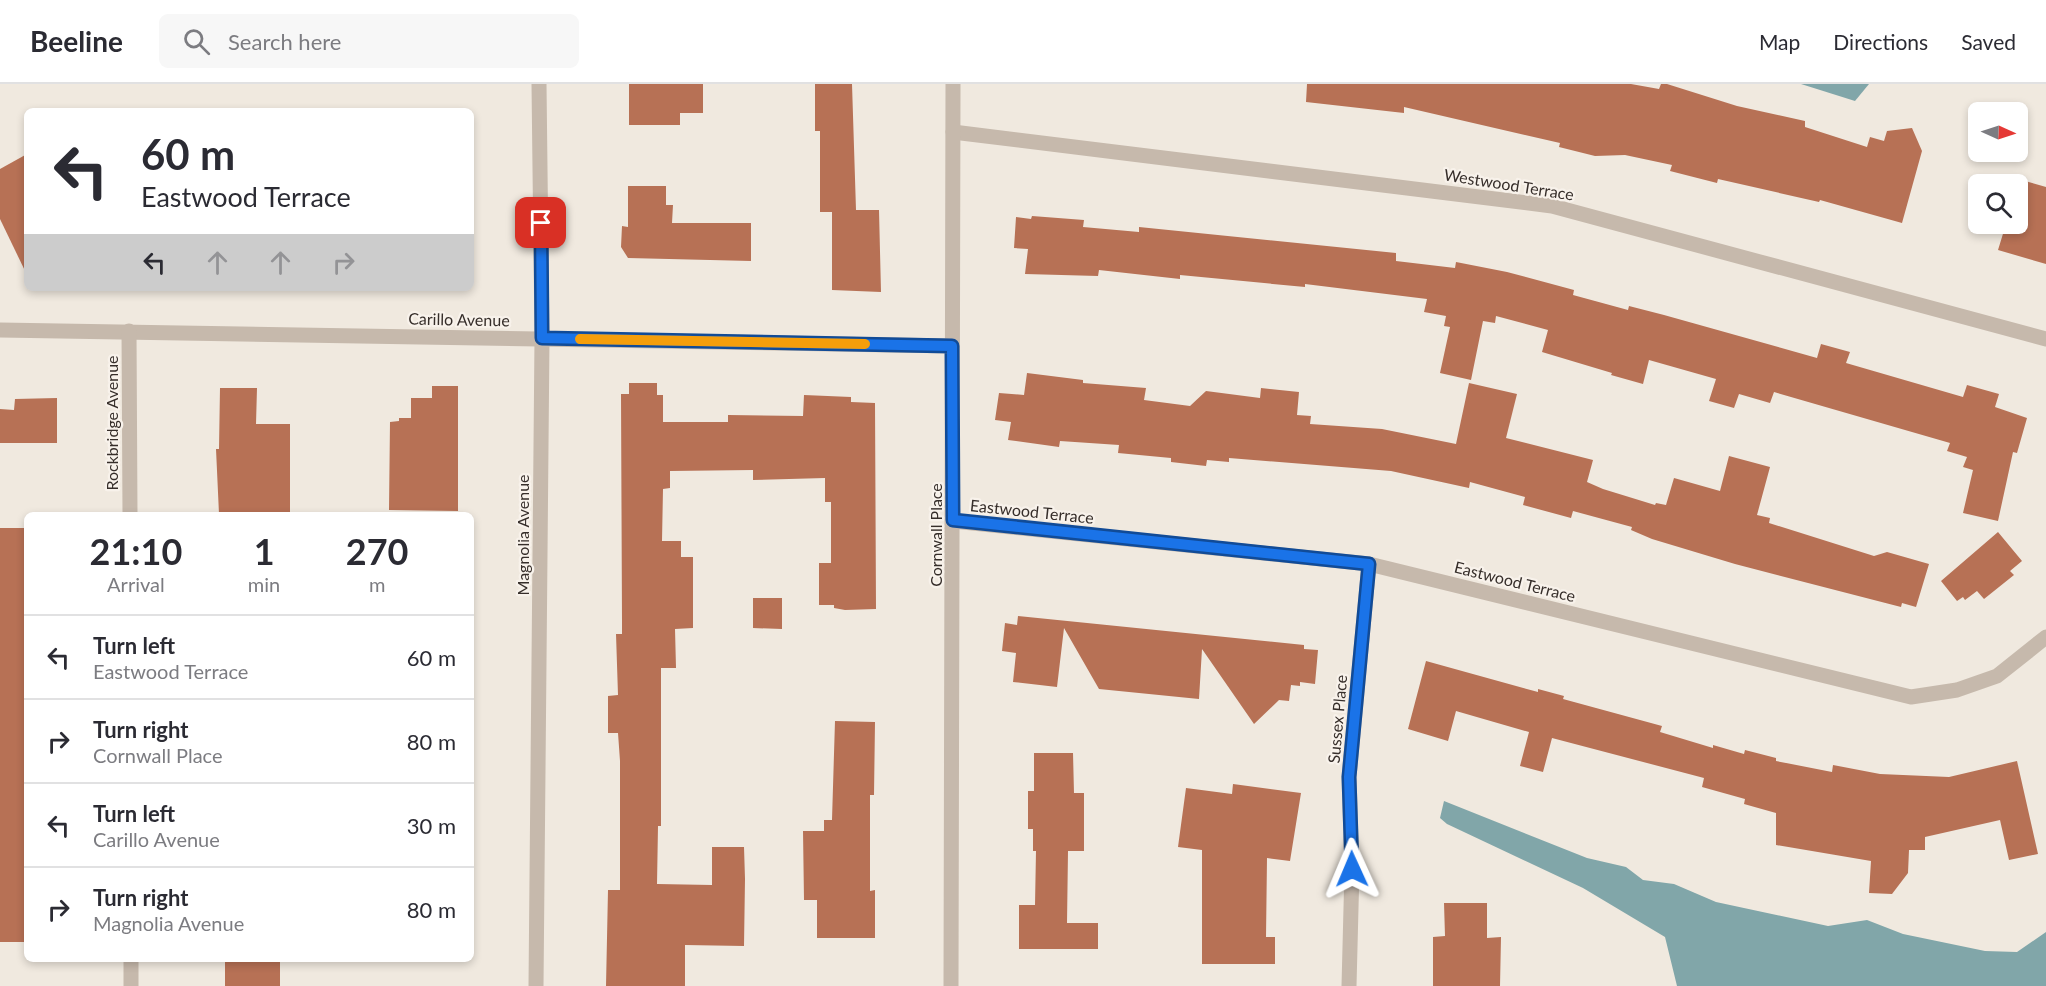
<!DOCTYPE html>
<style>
:root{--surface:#fff;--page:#f7f7f7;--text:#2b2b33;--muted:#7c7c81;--line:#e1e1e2}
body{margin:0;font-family:Lato,sans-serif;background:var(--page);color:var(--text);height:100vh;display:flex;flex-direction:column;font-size:22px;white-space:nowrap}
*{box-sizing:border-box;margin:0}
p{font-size:20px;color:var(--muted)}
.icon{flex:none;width:33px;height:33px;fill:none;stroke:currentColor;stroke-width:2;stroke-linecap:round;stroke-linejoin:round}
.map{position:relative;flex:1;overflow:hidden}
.details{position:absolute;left:24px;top:428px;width:450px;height:450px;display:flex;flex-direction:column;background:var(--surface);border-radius:9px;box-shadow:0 3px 9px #0003}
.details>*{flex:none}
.hud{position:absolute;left:24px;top:24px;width:450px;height:183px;border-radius:9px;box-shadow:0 3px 9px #0003;background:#fff;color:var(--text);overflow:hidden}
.needle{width:39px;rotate:93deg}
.tools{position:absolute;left:1968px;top:18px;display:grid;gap:12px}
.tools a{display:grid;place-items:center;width:60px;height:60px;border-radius:9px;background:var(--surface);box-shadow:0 3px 9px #0003;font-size:30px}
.pin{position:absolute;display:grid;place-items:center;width:51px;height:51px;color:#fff;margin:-26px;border-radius:12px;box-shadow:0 3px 9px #0006}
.me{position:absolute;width:66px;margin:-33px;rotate:359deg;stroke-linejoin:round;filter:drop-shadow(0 0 4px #0008)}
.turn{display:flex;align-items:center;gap:21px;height:126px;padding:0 18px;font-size:27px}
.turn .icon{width:78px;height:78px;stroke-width:2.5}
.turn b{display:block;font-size:42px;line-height:51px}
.lanes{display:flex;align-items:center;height:57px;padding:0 18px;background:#0003;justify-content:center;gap:30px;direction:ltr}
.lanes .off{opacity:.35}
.eta{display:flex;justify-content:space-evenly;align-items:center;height:102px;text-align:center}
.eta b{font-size:36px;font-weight:700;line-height:42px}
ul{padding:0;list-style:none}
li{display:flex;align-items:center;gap:18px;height:84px;padding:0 18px;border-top:2px solid var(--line)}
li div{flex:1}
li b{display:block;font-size:22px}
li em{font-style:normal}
header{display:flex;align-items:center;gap:36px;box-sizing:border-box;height:84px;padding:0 30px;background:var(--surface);border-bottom:2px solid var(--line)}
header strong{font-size:28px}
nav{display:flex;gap:33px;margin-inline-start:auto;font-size:21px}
.search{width:420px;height:54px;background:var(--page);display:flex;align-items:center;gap:15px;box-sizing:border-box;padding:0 21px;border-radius:9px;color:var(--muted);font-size:22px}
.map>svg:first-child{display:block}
</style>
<header>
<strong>Beeline</strong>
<div class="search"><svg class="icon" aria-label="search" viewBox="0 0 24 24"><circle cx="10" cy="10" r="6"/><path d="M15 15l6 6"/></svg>Search here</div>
<nav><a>Map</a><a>Directions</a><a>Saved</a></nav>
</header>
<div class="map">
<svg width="2046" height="902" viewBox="0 0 2046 902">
<rect width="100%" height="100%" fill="#f0e9df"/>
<g fill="#81a6a9">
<path d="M1801 0H1869L1855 17Z"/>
<path d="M1444 717 1587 774 1626 783 1643 796 1674 800 1716 818 1828 842 1867 836 1903 850 1985 867 2017 868 2046 848V902H1677L1665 853 1583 804 1447 740 1440 734Z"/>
</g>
<g fill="#b77155">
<path d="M629 0H703V29H680V41H629Z"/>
<path d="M815 0H852L856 126H879L881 208 832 206V128H820V47H815Z"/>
<path d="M1307 0H1631L1659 5 1661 0H1667L1737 22 1805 37V43L1867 63 1870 53 1884 57 1887 47 1912 44 1922 67 1902 139 1820 116 1819 118 1718 95 1717 99 1670 87 1672 81 1625 71 1595 72 1559 63 1560 59 1404 23V29L1306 18Z"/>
<path d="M27 70V191L0 135V85Z"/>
<path d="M2018 95 2046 103V180L1998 166 2006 140H2018Z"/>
<path d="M628 102H666V121H673L672 139H751V177L628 174 621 163 622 142 628 143Z"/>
<path d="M1032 132 1084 136 1083 143 1139 148V143L1396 169V177L1455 184 1456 178 1507 188 1574 206 1573 211 1628 226 1629 222 1664 231 1817 274 1821 260 1850 268 1846 279 1963 313 1967 301 1999 310 1995 323 2027 334 2017 369 2013 368 1998 437 1963 429 1973 386 1963 383 1967 373 1947 367 1950 359 1774 308 1770 319 1739 310 1734 324 1709 317 1716 295 1649 276 1643 300 1611 291 1612 289 1542 268 1548 246 1496 232 1495 239 1483 237 1471 296 1440 289 1450 243 1444 242 1446 232 1424 228 1427 215 1305 200V203L1180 191V195L1099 186 1098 192 1025 190 1028 165 1014 164 1016 133 1031 135Z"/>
<path d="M1027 289 1083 296V299L1146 304 1144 316 1190 322 1206 307 1260 314 1261 304 1299 308 1297 331 1311 332 1310 340 1382 345 1456 360 1469 299 1517 310 1506 354 1593 376 1587 398 1603 405 1655 421 1656 419 1666 421 1674 394 1720 407 1729 372 1770 383 1757 431 1770 434 1769 439 1874 472 1887 468 1929 480 1916 523 1902 519 1901 523 1735 480 1652 455 1631 446 1632 443 1573 427 1571 434 1523 421 1525 413 1470 398 1469 404 1391 387 1229 374V378L1207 376 1206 382 1171 378V374L1118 369 1119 361 1060 357 1059 363 1008 356 1011 338 995 336 999 309 1024 311Z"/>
<path d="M629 299H657V311H663V338H728V331L803 332 804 311 851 313V318L875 319 876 525 845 526 834 524V521H819V479H831V418H825V394L753 396V386L670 387V404L663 405 662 457H681V473H693V544L675 545 676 584H661V742H658L657 800 712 801V763H744L745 795 744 862 685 861V902H606L608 806H620V677L618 649H608V612L618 611 616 550H622V535L621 310H629Z"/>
<path d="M432 302H458V427L389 426 390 338 399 337V334H411V314H432Z"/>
<path d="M220 304H257L256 340H290V430H219L216 365H219Z"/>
<path d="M57 314V359H0V325L14 326 15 315Z"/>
<rect x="0" y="444" width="27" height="414"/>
<path d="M1998 448 2022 477 2010 487 2014 491 1984 515 1977 507 1965 516 1963 513 1957 517 1941 497Z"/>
<path d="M753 514H782V545L753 544Z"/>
<path d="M1018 532 1304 561V565L1318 566 1315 600 1300 598V602L1291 601 1289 617 1279 616 1254 640 1202 565 1199 615 1099 605 1064 544 1057 603 1013 598 1016 569 1002 567 1005 539 1017 541Z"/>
<path d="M1426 577 1538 608V605L1564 612 1563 615 1662 642 1660 648 1713 664V661L1744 670 1745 666 1776 674V677L1832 688 1833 681 1880 690 1949 693 2017 677 2038 770 2009 776 2000 736 1925 753V766H1909L1908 789 1892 810 1869 809 1871 777 1776 761V729L1744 720 1745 715 1702 703 1704 694 1552 654 1543 688 1520 682 1529 648 1456 627 1448 657 1408 645Z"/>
<path d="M835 637 875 638 874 711H870V807L875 806V854H817V816H804L803 747H824V736H832Z"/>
<path d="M1034 669H1073L1074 709H1084V767H1068L1067 839H1098V865H1019V821H1035L1036 767H1033V745H1028V707H1034Z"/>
<path d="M1233 700 1301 709 1290 777 1267 774 1266 853H1275V880H1202V766L1178 763 1186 704 1232 710Z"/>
<path d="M1444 819H1487V854L1501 853 1500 902H1433V853L1445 852Z"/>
<rect x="225" y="874" width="55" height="28"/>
</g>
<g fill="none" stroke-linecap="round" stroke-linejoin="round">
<g stroke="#c6b9ac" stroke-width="15">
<path d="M953 48 1552 122 2046 255"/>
<path d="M0 246 952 262"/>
<path d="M129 247 130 430"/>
<path d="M953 437 1369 480 1911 613 1957 606 1997 592 2046 553"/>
<path d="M131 874V902"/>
<path d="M536 902 542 254 539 0"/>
<path d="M951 902 953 0"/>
<path d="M1349 902 1352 785 1349 693 1369 480"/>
</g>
</g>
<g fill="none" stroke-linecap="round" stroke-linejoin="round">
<defs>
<path id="route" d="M541 139 542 254 952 262 953 436 1369 480 1349 693 1352 785"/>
</defs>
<use href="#route" stroke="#114b97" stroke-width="15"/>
<use href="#route" stroke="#1a73e8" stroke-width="10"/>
<path stroke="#f59e0b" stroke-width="10" d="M580 255 865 260"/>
</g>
<g text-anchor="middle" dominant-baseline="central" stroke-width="4.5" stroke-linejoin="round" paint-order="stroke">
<g font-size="16" fill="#362e2a" stroke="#f8f2eb">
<text transform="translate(1509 100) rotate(9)">Westwood Terrace</text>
<text transform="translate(459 235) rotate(1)">Carillo Avenue</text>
<text transform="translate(111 339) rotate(-90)">Rockbridge Avenue</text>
<text transform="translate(1032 427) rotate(6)">Eastwood Terrace</text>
<text transform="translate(522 451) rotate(-90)">Magnolia Avenue</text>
<text transform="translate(935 451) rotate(-90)">Cornwall Place</text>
<text transform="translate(1515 497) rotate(14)">Eastwood Terrace</text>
<text transform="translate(1337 635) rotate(-85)">Sussex Place</text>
</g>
</g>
</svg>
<div class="tools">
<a><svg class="needle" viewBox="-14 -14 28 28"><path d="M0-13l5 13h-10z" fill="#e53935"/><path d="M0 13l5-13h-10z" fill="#7c7c81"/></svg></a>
<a><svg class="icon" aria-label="search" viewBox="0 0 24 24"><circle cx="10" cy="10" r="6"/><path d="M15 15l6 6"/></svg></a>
</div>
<div class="pin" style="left:541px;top:139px;background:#d93025"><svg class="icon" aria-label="arrive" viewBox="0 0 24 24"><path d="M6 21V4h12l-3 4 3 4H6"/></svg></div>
<svg class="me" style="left:1352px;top:785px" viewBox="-20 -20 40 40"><path d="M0-17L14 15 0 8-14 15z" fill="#1a73e8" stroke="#fff" stroke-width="4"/></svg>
<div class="hud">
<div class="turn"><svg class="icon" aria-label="left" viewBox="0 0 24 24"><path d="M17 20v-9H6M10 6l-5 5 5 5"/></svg><div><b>60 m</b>Eastwood Terrace</div></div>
<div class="lanes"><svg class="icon" aria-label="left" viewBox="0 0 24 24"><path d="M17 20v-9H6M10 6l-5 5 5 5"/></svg><svg class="icon off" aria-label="ahead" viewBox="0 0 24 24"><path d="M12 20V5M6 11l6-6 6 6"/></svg><svg class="icon off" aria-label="ahead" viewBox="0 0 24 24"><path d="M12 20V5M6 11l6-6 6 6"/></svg><svg class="icon off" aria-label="right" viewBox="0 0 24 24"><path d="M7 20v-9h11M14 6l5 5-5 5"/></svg></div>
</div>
<section class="details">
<div class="eta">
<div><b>21:10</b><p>Arrival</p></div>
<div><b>1</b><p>min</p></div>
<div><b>270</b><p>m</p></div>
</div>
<ul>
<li><svg class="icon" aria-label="left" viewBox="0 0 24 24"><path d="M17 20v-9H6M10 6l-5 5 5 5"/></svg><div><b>Turn left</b><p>Eastwood Terrace</p></div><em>60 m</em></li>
<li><svg class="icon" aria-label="right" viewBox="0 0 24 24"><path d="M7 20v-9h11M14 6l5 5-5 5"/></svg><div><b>Turn right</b><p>Cornwall Place</p></div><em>80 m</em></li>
<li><svg class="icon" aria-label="left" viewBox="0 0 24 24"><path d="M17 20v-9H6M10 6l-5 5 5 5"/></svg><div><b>Turn left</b><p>Carillo Avenue</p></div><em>30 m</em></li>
<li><svg class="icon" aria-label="right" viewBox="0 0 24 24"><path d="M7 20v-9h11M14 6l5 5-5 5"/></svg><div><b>Turn right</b><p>Magnolia Avenue</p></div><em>80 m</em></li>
</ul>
</section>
</div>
